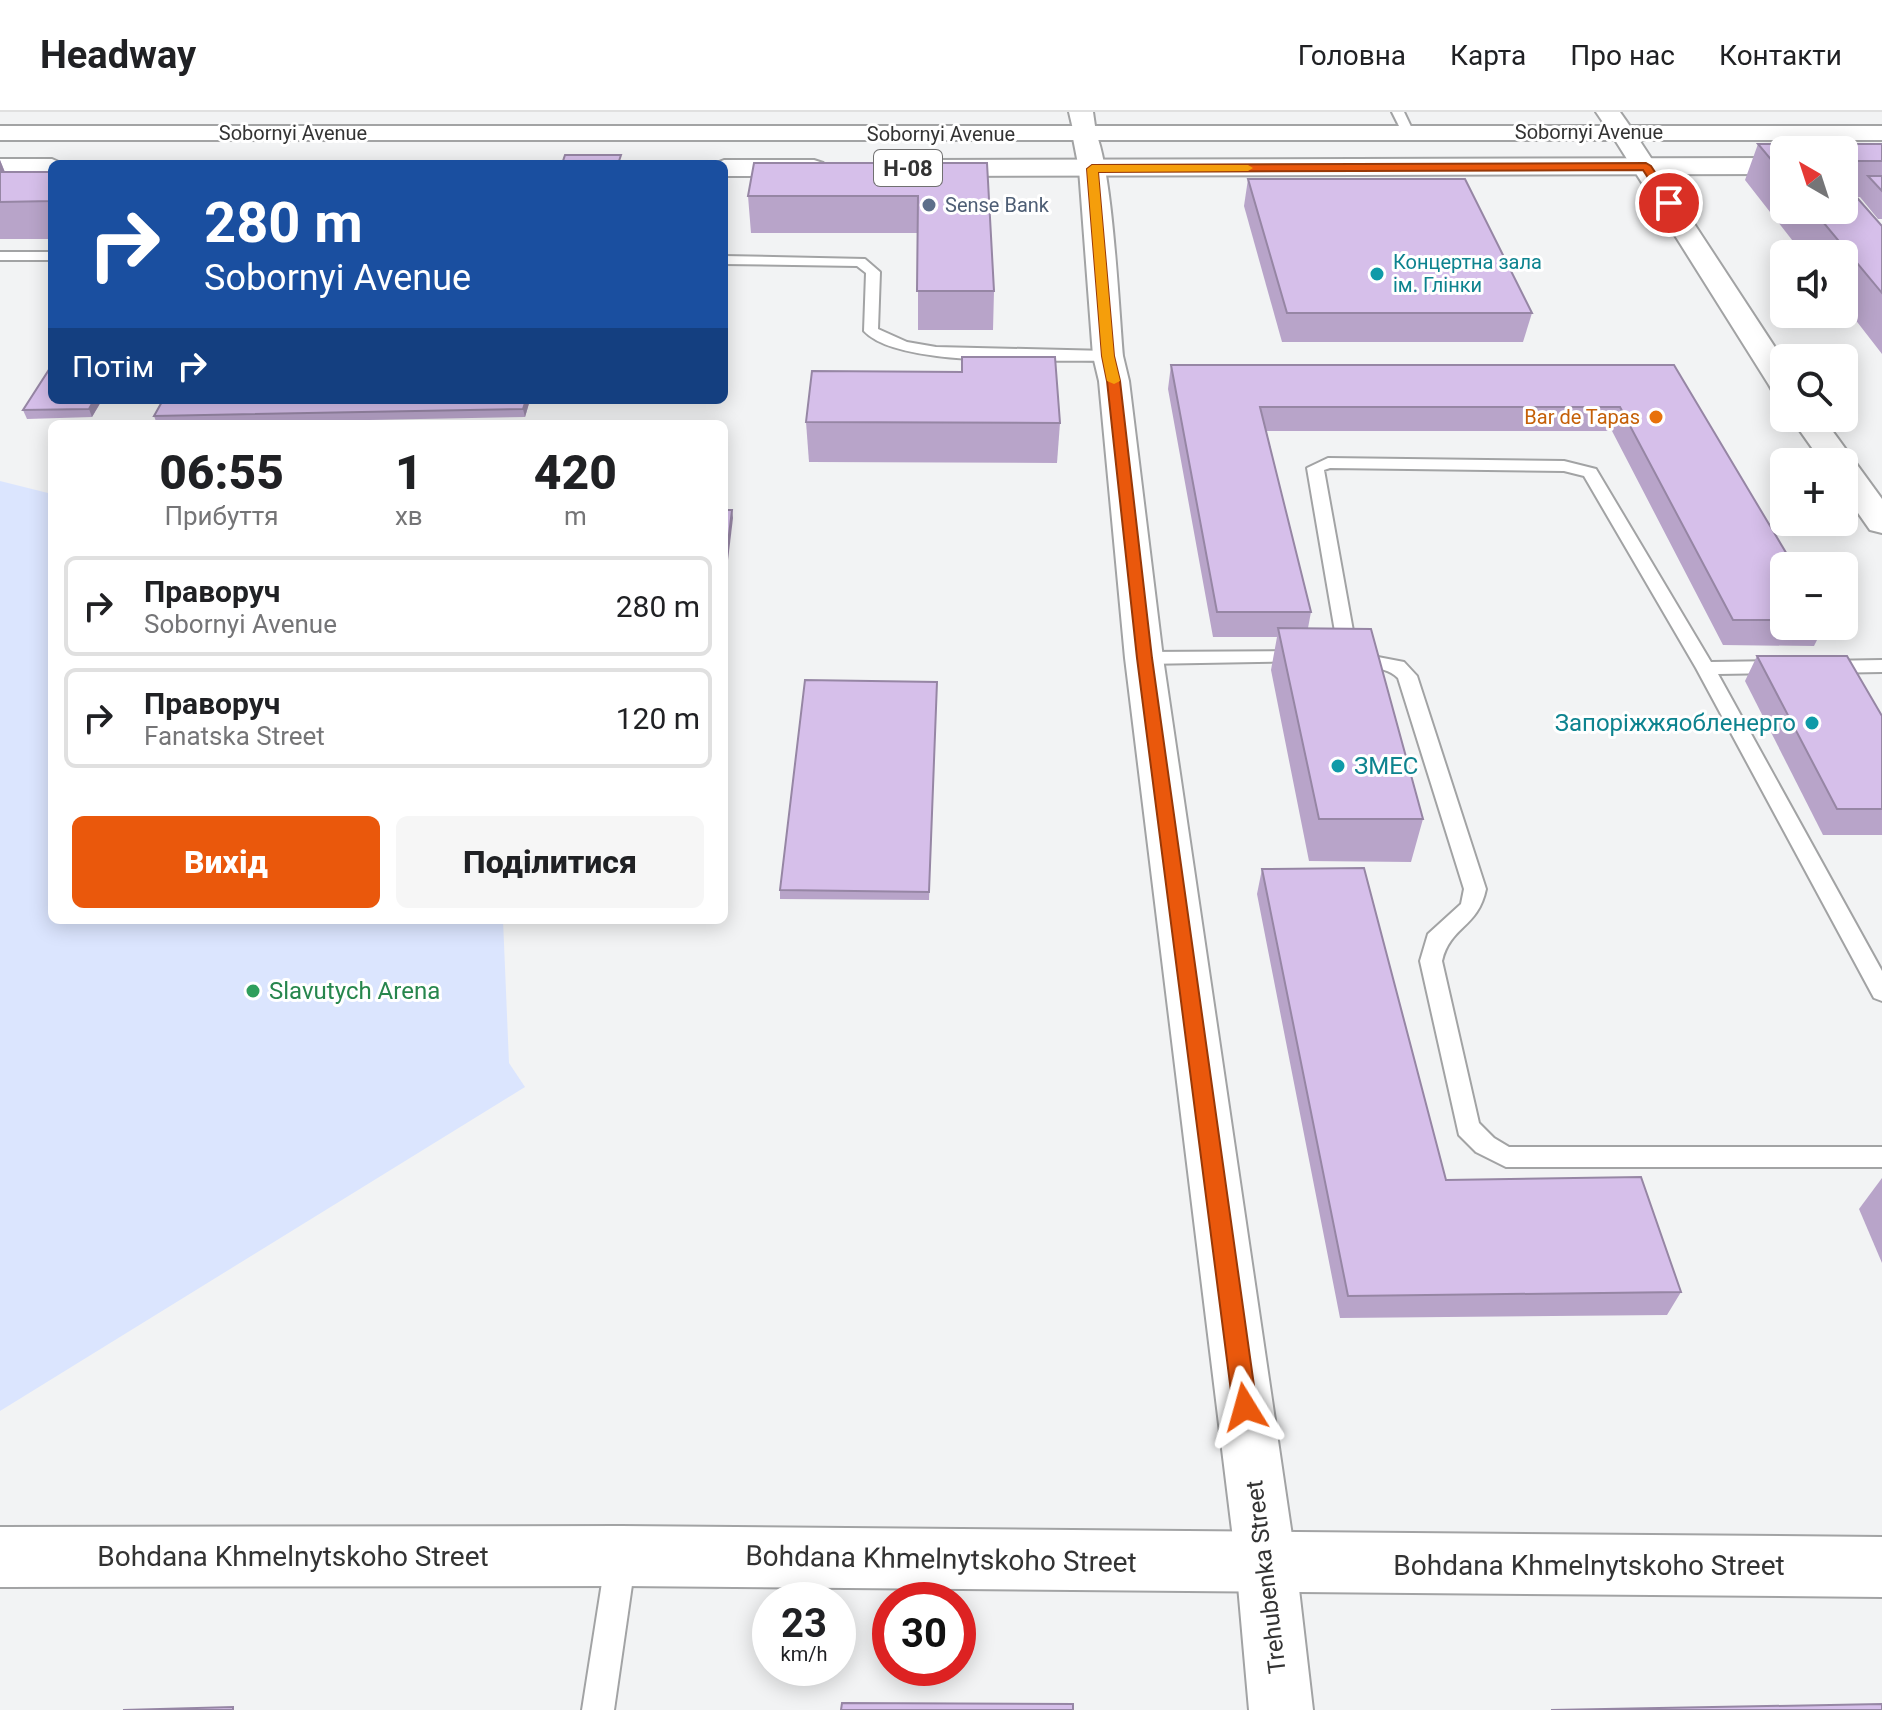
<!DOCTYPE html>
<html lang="uk">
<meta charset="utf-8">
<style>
:root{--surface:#fff;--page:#f6f6f6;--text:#202124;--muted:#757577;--line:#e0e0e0;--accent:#ea580c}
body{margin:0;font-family:Roboto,sans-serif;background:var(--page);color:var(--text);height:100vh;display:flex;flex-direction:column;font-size:30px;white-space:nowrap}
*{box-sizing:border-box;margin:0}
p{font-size:26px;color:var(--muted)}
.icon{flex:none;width:44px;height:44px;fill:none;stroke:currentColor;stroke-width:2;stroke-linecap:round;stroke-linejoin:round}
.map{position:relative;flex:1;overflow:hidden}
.details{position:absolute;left:48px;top:308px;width:680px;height:504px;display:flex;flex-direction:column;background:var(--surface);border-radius:12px;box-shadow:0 4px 20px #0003}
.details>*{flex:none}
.banner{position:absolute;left:48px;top:48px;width:680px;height:244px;border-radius:12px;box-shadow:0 4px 20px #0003;background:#1a4fa0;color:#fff;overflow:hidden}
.needle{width:52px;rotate:321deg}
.controls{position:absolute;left:1770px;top:24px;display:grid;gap:16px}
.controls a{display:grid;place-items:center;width:88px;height:88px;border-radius:12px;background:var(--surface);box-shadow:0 4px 20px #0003;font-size:40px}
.speed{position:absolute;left:752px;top:1470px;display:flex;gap:16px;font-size:40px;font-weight:700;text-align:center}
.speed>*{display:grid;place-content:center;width:104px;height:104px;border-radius:50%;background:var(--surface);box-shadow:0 4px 20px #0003;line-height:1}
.speed small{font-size:20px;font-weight:400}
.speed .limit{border:12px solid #d22;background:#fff;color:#111}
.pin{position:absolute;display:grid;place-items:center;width:68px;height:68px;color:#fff;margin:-34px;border:4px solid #fff;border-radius:50%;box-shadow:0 2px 8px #0007}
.me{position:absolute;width:88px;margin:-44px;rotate:352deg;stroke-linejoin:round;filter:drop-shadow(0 0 6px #0008)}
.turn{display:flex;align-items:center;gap:28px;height:168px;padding:0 24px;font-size:36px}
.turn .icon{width:104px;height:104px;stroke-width:2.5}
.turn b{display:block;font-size:56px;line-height:68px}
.then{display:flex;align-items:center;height:76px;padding:0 24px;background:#0003;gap:16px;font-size:30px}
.eta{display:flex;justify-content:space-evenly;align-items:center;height:136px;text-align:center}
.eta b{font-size:48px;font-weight:800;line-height:56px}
.button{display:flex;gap:16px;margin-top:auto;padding:16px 24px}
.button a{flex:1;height:92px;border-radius:12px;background:var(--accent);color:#fff;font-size:32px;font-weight:800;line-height:92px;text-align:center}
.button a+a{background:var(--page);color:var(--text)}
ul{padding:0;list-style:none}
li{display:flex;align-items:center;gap:24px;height:100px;margin:0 16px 12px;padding:0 8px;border:4px solid var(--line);border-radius:12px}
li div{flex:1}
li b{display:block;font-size:30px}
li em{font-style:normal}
header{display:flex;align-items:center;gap:48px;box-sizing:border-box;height:112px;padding:0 40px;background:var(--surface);border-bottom:2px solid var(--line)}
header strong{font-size:38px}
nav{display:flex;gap:44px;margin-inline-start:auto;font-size:28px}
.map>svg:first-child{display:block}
</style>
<header>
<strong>Headway</strong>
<nav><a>Головна</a><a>Карта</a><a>Про нас</a><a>Контакти</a></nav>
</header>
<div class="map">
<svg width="1882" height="1598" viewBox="0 0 1882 1598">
<rect width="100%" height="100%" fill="#f2f3f4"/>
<path fill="#dbe5fe" d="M0 369 52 382V808H503L509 951 525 975 0 1299Z"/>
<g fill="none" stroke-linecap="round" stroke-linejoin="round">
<defs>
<g id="lane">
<path d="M1392 0H1404L1414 21 1412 24H1404Z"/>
<rect x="0" y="140" width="52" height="8"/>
<path d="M724 144 865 147 880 160 878 217 907 230 936 235 1108 239 1116 244 1108 249C1054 247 899 257 864 219L866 161 857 154 724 152Z"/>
<path d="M1328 346 1564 349 1596 357 1711 550 1781 549 1790 555 1781 561 1718 562 1882 859V889L1874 886 1696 556 1584 364 1564 359 1330 356 1324 358 1357 541 1404 550 1417 564 1486 777C1478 816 1450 814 1442 849L1479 1011 1494 1026 1509 1035H1882V1055H1506L1476 1040 1459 1023 1420 849 1428 822 1461 792 1464 777 1398 566C1382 550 1354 559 1339 543L1307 356Z"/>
<path d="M1301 539 1308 541 1310 545 1308 549 1144 552 1135 546 1144 540Z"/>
<path d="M1882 548V560L1823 561 1814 555 1823 549Z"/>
<path d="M621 1430 632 1434 636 1445 614 1598H582L606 1445 610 1434Z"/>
</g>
<g id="street">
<path d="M1622 13 1631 15 1634 20 1784 249V282L1773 280 1769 273 1610 20 1613 15Z"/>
<path d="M1084 14 1093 16C1112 44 1119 201 1123 244L1129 269 1163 546 1296 1451 1313 1598H1249L1236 1451 1125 546 1099 269 1093 244 1079 57 1072 21 1075 16Z"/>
<path d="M1791 306H1823L1882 387V421L1870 418 1844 381V350H1822Z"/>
</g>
<g id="secondary">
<path d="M1069 0H1093L1096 21 1093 26H1075Z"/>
<path d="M1596 0H1620L1634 20 1631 25H1613Z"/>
<path d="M621 1414 1882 1425V1485L621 1474 0 1475V1415Z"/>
</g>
<g id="primary">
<rect x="0" y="14" width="1882" height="14"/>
<path d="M1784 46V62L926 64 917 61 913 56 917 51 926 48Z"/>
<path d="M0 47H52L63 52H52V63H0Z"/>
<path d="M724 48H814L823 51 827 56 823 61 814 64H724V52H714Z"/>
</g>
</defs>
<use href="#lane" stroke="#a2a3a4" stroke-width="4"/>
<use href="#street" stroke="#a2a3a4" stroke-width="4"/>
<use href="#secondary" stroke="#a2a3a4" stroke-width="4"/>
<use href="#primary" stroke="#a2a3a4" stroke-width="4"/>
<use href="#lane" fill="#fff" fill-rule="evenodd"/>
<use href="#street" fill="#fff" fill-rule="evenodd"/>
<use href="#secondary" fill="#fff" fill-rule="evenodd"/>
<use href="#primary" fill="#fff" fill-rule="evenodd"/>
</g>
<g fill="#b8a4c9" fill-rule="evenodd">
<path d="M1758 32H1882V107H1878L1860 85H1856L1882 114V242L1844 193V142H1803L1745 68ZM1784 38H1844V98H1784Z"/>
<path d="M0 48 5 60H52V127H0Z"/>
<path d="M987 51 994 179 993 218H918V121H751L748 84Z"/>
<path d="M1248 67 1532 201 1523 230H1282L1244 94Z"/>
<path d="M1171 253H1674L1784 454V514H1824L1814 534 1723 533 1612 319H1266L1311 500 1308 516 1423 707 1411 750 1309 749 1271 558 1277 525H1213L1168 277Z"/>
<path d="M102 288 92 305 27 307 23 298Z"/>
<path d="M163 288H530L525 305 157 312 154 304Z"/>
<path d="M604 288H637L636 290H604Z"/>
<path d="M806 310 1060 311 1057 351 809 350Z"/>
<path d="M1757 544 1882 604V723H1823L1745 569Z"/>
<path d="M937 570 929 788 780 787V778Z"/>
<path d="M1262 757 1446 1068 1681 1180 1667 1203 1340 1206 1257 782Z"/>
<path d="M1882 1066V1151L1859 1097Z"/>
</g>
<g fill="#9686a4">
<path d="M0 48 13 81 0 90Z"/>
<path d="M94 288H102L92 305 89 297Z"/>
<path d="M526 288H530L525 305 523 297Z"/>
<path d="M732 398 733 406 724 482V464Z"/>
</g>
<g fill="#d6bfea" stroke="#9686a4" stroke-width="2">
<path d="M1758 32H1882V49H1844V38H1784V63Z"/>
<path d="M565 43H621L618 52H562Z"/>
<path d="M754 51H987L994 179H917L918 84H748Z"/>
<path d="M0 60H52V89L0 90Z"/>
<path d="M1868 64H1882V79Z"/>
<path d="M1248 67H1465L1532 201H1287Z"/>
<path d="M1844 71 1882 114V181L1813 98H1844Z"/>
<path d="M962 245H1055L1060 311 806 310 812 259 962 260Z"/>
<path d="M52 253V288H94L89 297 23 298Z"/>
<path d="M1171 253H1674L1794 454H1784V508H1733L1620 295H1260L1311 500H1217Z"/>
<path d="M163 288H526L523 297 154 304Z"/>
<path d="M724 398H732L724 464Z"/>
<path d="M1278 516 1371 517 1423 707H1319Z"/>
<path d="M1757 544H1847L1882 604V697H1837Z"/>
<path d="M805 568 937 570 929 780 780 778Z"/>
<path d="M1364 756 1446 1068 1641 1065 1681 1180 1348 1184 1262 757Z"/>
<path d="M842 1591 1073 1592V1598H841Z"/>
<path d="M1882 1592V1598H1551Z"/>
<path d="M233 1595V1598H123Z"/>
</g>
<path fill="#ea580c" stroke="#983908" stroke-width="2" d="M1646 51 1651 54 1675 91 1673 94H1666L1643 58 1098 60 1114 244 1120 269 1152 546 1257 1295 1253 1303 1245 1306 1237 1303 1233 1295 1137 546 1107 269 1102 244 1087 57 1092 53Z"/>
<path fill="#f59e0b" d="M1092 53H1248L1253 56 1248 59 1098 60 1114 244 1120 269 1114 272 1107 269 1102 244 1087 57Z"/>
<circle fill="#5c6f8a" stroke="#fff" stroke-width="3" cx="929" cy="93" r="8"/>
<g fill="#0f9aa8" stroke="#fff" stroke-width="3">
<circle cx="1377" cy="162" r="8"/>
<circle cx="1812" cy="611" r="8"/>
<circle cx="1338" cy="654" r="8"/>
</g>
<circle fill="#e8710a" stroke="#fff" stroke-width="3" cx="1656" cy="305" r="8"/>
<circle fill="#2e9e5b" stroke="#fff" stroke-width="3" cx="253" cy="879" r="8"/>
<g text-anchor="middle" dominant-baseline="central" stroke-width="6" stroke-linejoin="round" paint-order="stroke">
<g font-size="20" fill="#333" stroke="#fff">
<text x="1589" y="20">Sobornyi Avenue</text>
<text x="293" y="21">Sobornyi Avenue</text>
<text x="941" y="22">Sobornyi Avenue</text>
</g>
<g font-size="20" fill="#4e5e75" stroke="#fff" text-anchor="start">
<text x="945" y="93">Sense Bank</text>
</g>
<g font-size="20" fill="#0d838f" stroke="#fff" text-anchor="start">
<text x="1393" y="150">Концертна зала<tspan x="1393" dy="23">ім. Глінки</tspan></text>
</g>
<g font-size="20" fill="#c56008" stroke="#fff" text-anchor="end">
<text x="1640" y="305">Bar de Tapas</text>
</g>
<rect fill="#fff" stroke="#707070" stroke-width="2" x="874" y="38" width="68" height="36" rx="6"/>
<g font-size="22" font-weight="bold" fill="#333">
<text x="908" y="56">Н-08</text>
</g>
<g font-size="24" fill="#0d838f" stroke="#fff" text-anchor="end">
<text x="1796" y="611">Запоріжжяобленерго</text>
<text x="1354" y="654" text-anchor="start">ЗМЕС</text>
</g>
<g font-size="24" fill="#27864d" stroke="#fff" text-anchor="start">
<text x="269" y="879">Slavutych Arena</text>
</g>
<g font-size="24" fill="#333" stroke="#fff">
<text transform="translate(1266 1465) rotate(-97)">Trehubenka Street</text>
</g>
<g font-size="28" fill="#333" stroke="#fff">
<text x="293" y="1444">Bohdana Khmelnytskoho Street</text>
<text transform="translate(941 1447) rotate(1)">Bohdana Khmelnytskoho Street</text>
<text x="1589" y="1453">Bohdana Khmelnytskoho Street</text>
</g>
</g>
</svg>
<div class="controls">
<a><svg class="needle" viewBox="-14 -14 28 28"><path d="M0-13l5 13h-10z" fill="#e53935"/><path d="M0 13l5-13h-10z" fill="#757577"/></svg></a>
<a><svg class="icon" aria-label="sound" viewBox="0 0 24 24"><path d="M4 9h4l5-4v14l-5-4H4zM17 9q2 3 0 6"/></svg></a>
<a><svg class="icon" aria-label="search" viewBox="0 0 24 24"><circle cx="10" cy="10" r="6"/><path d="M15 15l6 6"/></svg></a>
<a>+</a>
<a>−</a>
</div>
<div class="speed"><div>23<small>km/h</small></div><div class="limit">30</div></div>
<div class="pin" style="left:1669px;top:91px;background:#d93025"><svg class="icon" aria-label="arrive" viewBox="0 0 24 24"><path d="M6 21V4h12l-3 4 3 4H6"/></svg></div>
<svg class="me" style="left:1245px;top:1295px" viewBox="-20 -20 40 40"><path d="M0-17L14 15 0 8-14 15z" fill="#ea580c" stroke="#fff" stroke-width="4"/></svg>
<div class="banner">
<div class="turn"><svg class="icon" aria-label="right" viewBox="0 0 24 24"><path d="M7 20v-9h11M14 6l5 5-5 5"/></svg><div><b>280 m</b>Sobornyi Avenue</div></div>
<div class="then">Потім<svg class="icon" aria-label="right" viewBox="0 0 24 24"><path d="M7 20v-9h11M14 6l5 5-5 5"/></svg></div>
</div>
<section class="details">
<div class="eta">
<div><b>06:55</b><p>Прибуття</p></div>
<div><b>1</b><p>хв</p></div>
<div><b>420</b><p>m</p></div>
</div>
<ul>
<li><svg class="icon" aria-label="right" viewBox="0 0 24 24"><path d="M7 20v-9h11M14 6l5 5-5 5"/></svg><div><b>Праворуч</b><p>Sobornyi Avenue</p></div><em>280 m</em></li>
<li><svg class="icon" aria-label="right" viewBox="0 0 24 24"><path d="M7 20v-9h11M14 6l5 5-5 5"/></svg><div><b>Праворуч</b><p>Fanatska Street</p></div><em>120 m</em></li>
</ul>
<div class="button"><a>Вихід</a><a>Поділитися</a></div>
</section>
</div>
